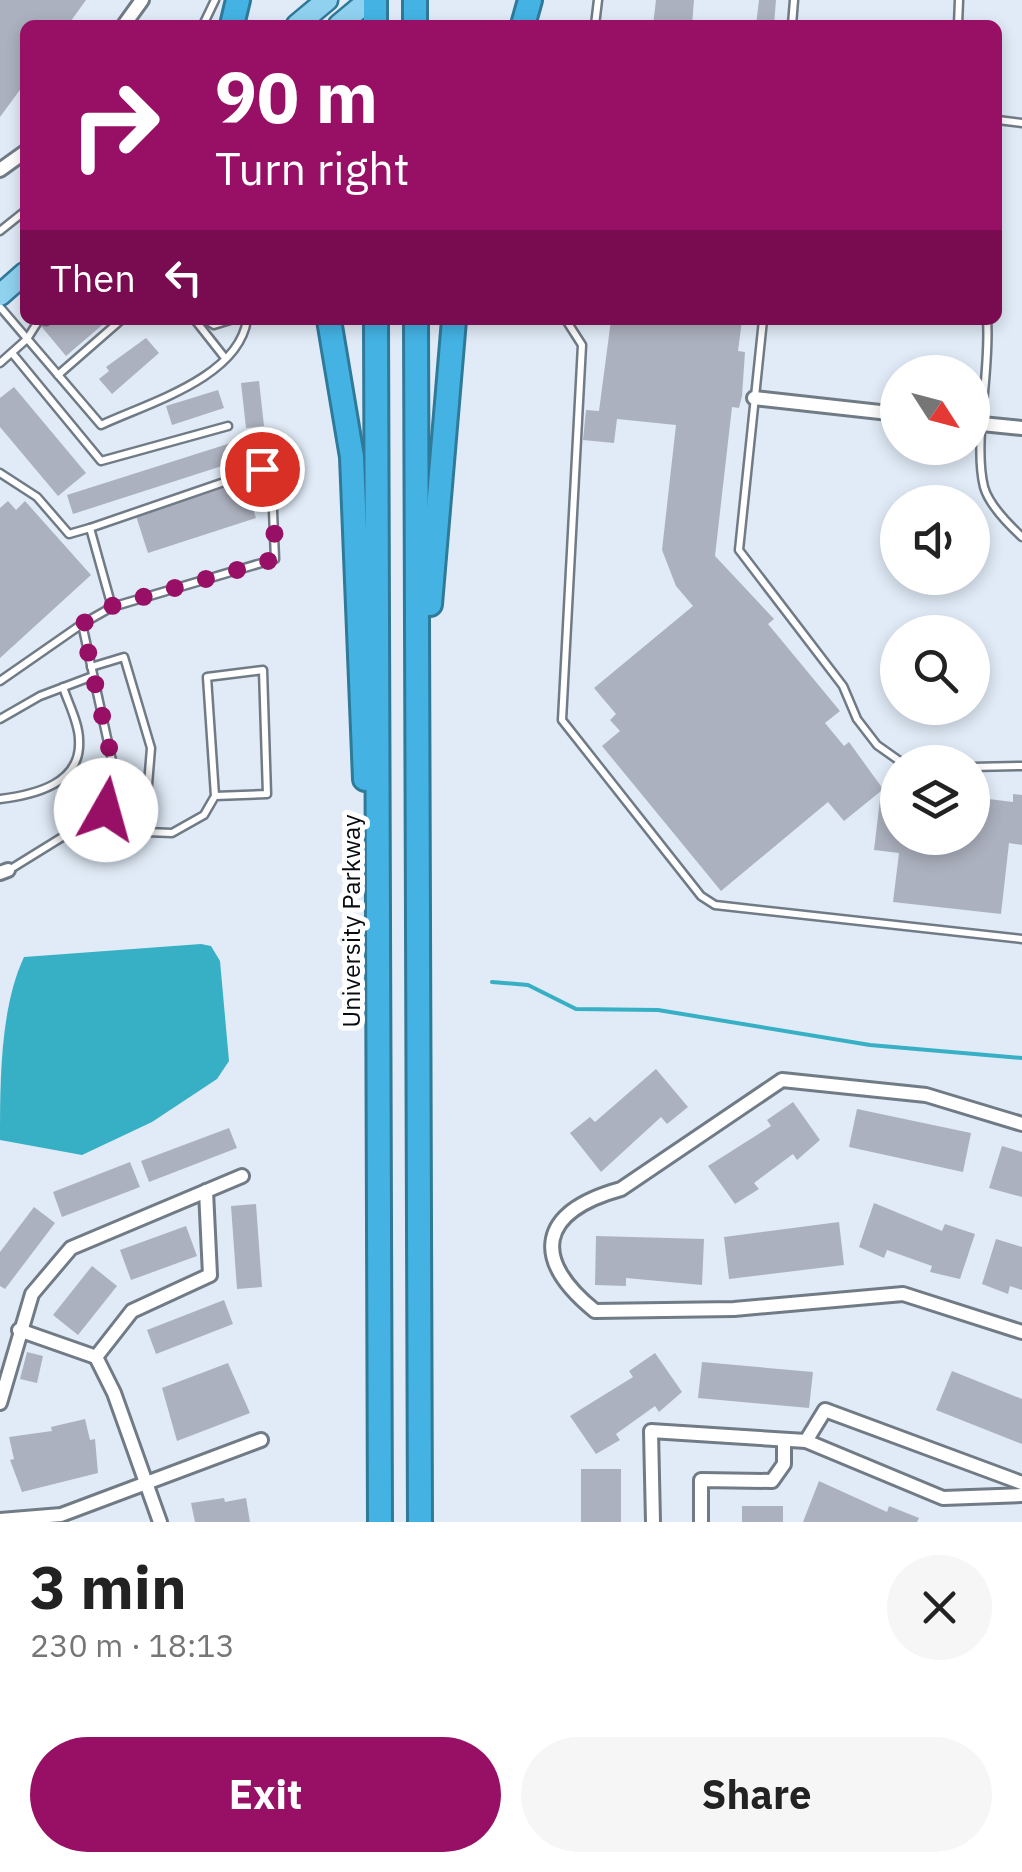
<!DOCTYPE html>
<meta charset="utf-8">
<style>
:root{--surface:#fff;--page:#f6f6f6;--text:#222;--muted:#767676;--accent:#981065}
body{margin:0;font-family:"IBM Plex Sans",sans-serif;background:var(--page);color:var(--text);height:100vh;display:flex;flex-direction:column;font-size:38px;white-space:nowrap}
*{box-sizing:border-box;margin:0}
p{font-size:32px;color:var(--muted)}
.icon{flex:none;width:55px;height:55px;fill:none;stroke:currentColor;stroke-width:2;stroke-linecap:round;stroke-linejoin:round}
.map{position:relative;height:1522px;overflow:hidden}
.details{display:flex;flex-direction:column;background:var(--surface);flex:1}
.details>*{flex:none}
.hud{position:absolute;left:20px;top:20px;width:982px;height:305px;border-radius:15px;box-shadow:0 5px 15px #0003;background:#981065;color:#fff;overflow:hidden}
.needle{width:65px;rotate:126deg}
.fabs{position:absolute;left:880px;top:355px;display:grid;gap:20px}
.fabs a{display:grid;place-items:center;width:110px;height:110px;border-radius:50%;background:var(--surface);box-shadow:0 5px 15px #0003;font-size:50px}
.pin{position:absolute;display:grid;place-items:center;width:85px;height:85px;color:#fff;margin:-42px;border:5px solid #fff;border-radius:50%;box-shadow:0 2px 10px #0007}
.me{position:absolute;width:110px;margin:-55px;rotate:7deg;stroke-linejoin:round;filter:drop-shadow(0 0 8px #0008)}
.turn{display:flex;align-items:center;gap:35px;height:210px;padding:0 30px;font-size:45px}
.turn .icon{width:130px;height:130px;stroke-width:2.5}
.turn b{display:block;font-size:70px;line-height:85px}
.then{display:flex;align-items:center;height:95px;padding:0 30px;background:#0003;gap:20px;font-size:38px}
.round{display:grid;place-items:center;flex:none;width:105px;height:105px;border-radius:52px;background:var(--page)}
.summary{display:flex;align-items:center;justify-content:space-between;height:170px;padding:0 30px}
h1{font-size:60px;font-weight:700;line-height:75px}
.cta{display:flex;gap:20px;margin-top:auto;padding:20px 30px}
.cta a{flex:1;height:115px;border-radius:60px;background:var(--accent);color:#fff;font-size:40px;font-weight:700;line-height:115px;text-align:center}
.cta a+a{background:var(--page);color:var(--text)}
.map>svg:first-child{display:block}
</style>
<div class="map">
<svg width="1022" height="1522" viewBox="0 0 1022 1522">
<rect width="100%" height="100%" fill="#e0ebf7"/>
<path fill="#37afc4" d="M201 944 211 946 220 961 229 1061 217 1079 152 1122 82 1155 0 1140C0 1082 0 1008 24 957Z"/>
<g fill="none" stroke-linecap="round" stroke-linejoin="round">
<path stroke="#37afc4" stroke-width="4" d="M492 982 528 985 576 1009 658 1010 870 1045 1022 1058"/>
</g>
<g fill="#acb1bf">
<path d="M0 0H86L68 25H25V83L0 117Z"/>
<path d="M656 0H694L692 25H653Z"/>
<path d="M759 0H776L774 25H756Z"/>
<path d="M48 320H108L66 356 41 326Z"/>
<path d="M611 320H742L738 351 745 352 742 396 739 408 732 407 715 556 774 619 768 624 840 711 825 723 844 746 849 742 883 789 898 791V838H972V797L1013 802V794L1022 795V845L1009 843 1001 914 893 902 899 853 874 850 881 791 844 821 828 802 721 891 602 746 620 731 610 720 616 714 594 688 693 606 676 586 662 550 676 425 617 419 614 443 583 440 586 410 599 411Z"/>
<path d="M146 338 159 353 112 394 99 379 109 371 106 367Z"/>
<path d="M259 381 264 426 246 428 241 383Z"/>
<path d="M14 387 86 473 58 496 0 427V398Z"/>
<path d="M218 390 224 408 172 425 166 406Z"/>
<path d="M256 435 262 453 73 514 67 495Z"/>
<path d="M244 481 256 518 148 553 136 516Z"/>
<path d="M8 501 16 510 25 501 91 575 0 658V508Z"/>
<path d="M656 1069 688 1107 667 1124 661 1117 601 1172 570 1133 590 1117 595 1122Z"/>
<path d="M793 1102 820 1140 797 1160 793 1154 754 1183 759 1189 735 1204 708 1166 771 1126 767 1120Z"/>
<path d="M857 1109 971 1133 963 1172 849 1147Z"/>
<path d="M229 1128 237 1148 149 1182 141 1161Z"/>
<path d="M1002 1146 1022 1152V1197L989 1188Z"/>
<path d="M130 1162 140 1187 62 1217 53 1192Z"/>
<path d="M874 1203 942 1231 945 1224 975 1234 960 1279 930 1272 932 1266 887 1250 884 1258 859 1247Z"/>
<path d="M256 1204 262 1287 237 1289 231 1206Z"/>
<path d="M34 1207 55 1223 5 1289 0 1286V1252Z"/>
<path d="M839 1222 844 1265 729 1279 724 1237Z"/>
<path d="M186 1226 197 1256 131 1280 120 1250Z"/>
<path d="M596 1236 704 1239 702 1285 626 1278V1286L595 1285Z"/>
<path d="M996 1239 1022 1247V1290L1010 1286 1008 1294 982 1284Z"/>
<path d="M92 1266 117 1286 78 1335 53 1315Z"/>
<path d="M224 1300 233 1324 156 1354 147 1330Z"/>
<path d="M27 1352 43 1356 37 1383 20 1379Z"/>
<path d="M655 1353 682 1392 659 1412 655 1406 616 1434 620 1440 596 1454 570 1416 633 1377 629 1371Z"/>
<path d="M702 1362 813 1372 809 1408 698 1398Z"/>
<path d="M228 1363 250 1413 177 1441 162 1388Z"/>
<path d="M952 1371 1022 1399V1444L936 1410Z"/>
<path d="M85 1419 90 1440 95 1439 98 1473 22 1492 10 1460 14 1459 9 1437 52 1431 51 1427Z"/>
<rect x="581" y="1469" width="40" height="53"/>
<path d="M819 1481 887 1512 889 1506 919 1518 917 1522H803Z"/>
<path d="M224 1498 225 1502 246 1498 250 1522H195L191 1503Z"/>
<rect x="742" y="1506" width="41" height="16"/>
</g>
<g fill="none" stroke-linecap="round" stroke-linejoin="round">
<defs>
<g id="lane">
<path d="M203 25 215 0"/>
<path d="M595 25 598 0"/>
<path d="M792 25 794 0"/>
<path d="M958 25 959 0"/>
<path d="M998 120 1022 123"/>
<path d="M0 231 25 211"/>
<path d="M0 307 101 425C148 403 238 378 247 320"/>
<path d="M45 320 46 321"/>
<path d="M195 320 225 358"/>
<path d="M206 320 214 325 230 320"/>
<path d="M566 320 582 345 562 720 701 896 715 905 1022 939"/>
<path d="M763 320 739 550 843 686 857 719 877 745 901 762"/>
<path d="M987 320C991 370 973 442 984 487 989 505 1008 524 1022 537"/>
<path d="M12 353 101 461 228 426"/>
<path d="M0 363 27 339 39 320"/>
<path d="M58 375 121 320"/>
<path d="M0 473 37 497 69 534 90 528"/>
<path d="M91 667 124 657 151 748 147 797"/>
<path d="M0 681 82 624"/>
<path d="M0 719 40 696 93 676"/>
<path d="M972 767 1022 766"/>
<path d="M0 799C34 795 82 784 79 740 79 723 68 703 63 687"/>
<path d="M106 810 108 821 121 831 172 833 204 815 215 796 207 677 263 670 267 794 215 796"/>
<path d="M9 870 106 810 116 779 82 624 112 607 275 559 273 511 262 469 90 528 112 607"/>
</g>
<g id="street">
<path d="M124 25 142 0"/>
<path d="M0 170 25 152"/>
<path d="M754 398 898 414"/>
<path d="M972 423 1022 428"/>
<path d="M0 873 8 870"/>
<path d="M1022 1124 926 1095 782 1080 621 1189C538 1212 531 1259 595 1311L734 1309 903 1294 1022 1332"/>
<path d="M19 1330 96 1357 132 1311 210 1275 206 1191"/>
<path d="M96 1357 114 1393 160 1522"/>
<path d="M0 1403 32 1294 71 1248 242 1176"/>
<path d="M806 1441 825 1410 1022 1483"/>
<path d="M0 1520 61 1515 261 1440"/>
<path d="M653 1522 651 1431 806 1441 943 1498 1022 1495"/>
<path d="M701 1522V1480L772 1481 784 1464V1440"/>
</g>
<g id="primary">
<path d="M297 25 327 0"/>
<path d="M339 25 369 0"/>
<path d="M0 295 25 273"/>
</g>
<g id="highway">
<path d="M375 0V25"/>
<path d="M415 0V25"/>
<path d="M232 25 238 0"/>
<path d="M523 25 530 0"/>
<path d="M329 320 352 457 365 779"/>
<path d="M376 320 380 1522"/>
<path d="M416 320 420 1522"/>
<path d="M430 604 454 320"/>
</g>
</defs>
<use href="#lane" stroke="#717b86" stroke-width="11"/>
<use href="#street" stroke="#717b86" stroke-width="18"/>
<use href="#primary" stroke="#2f7999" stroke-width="25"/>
<use href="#highway" stroke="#2f7999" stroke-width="28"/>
<use href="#lane" stroke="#fff" stroke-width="6"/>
<use href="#street" stroke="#fff" stroke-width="12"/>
<use href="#primary" stroke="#8fd1ef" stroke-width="20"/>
<use href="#highway" stroke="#44b3e4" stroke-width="22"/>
</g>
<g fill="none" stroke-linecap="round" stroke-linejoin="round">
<path stroke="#981065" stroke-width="18" stroke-dasharray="0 32.4" d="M106 810 116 779 82 624 112 606 275 559 274 511 262 469"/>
</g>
<g text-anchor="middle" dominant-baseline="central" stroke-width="10" stroke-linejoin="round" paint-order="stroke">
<g font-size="25" fill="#080c0f" stroke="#fff">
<text transform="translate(350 921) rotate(-90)">University Parkway</text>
</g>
</g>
</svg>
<div class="fabs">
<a><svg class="needle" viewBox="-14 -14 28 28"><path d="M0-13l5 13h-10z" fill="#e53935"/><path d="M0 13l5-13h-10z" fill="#767676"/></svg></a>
<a><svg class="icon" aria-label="sound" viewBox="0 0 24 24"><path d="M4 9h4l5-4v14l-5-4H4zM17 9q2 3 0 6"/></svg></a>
<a><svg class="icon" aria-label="search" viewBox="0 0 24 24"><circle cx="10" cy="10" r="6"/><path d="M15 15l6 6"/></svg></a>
<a><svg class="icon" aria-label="layers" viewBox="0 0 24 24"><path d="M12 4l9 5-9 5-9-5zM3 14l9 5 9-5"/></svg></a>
</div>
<div class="pin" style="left:262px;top:469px;background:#d93025"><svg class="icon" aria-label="arrive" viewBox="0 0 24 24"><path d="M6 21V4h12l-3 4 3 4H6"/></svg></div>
<svg class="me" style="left:106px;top:810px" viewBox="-20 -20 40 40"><circle r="19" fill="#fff"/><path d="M0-13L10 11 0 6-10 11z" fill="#981065"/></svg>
<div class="hud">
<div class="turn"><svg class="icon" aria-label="right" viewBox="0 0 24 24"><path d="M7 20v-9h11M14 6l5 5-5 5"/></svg><div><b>90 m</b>Turn right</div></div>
<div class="then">Then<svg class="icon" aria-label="left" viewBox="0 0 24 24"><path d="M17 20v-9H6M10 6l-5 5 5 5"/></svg></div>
</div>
</div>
<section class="details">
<div class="summary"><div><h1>3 min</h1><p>230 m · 18:13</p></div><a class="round"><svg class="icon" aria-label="close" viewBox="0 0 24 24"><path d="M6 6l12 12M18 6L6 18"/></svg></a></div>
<div class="cta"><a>Exit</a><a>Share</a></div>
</section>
